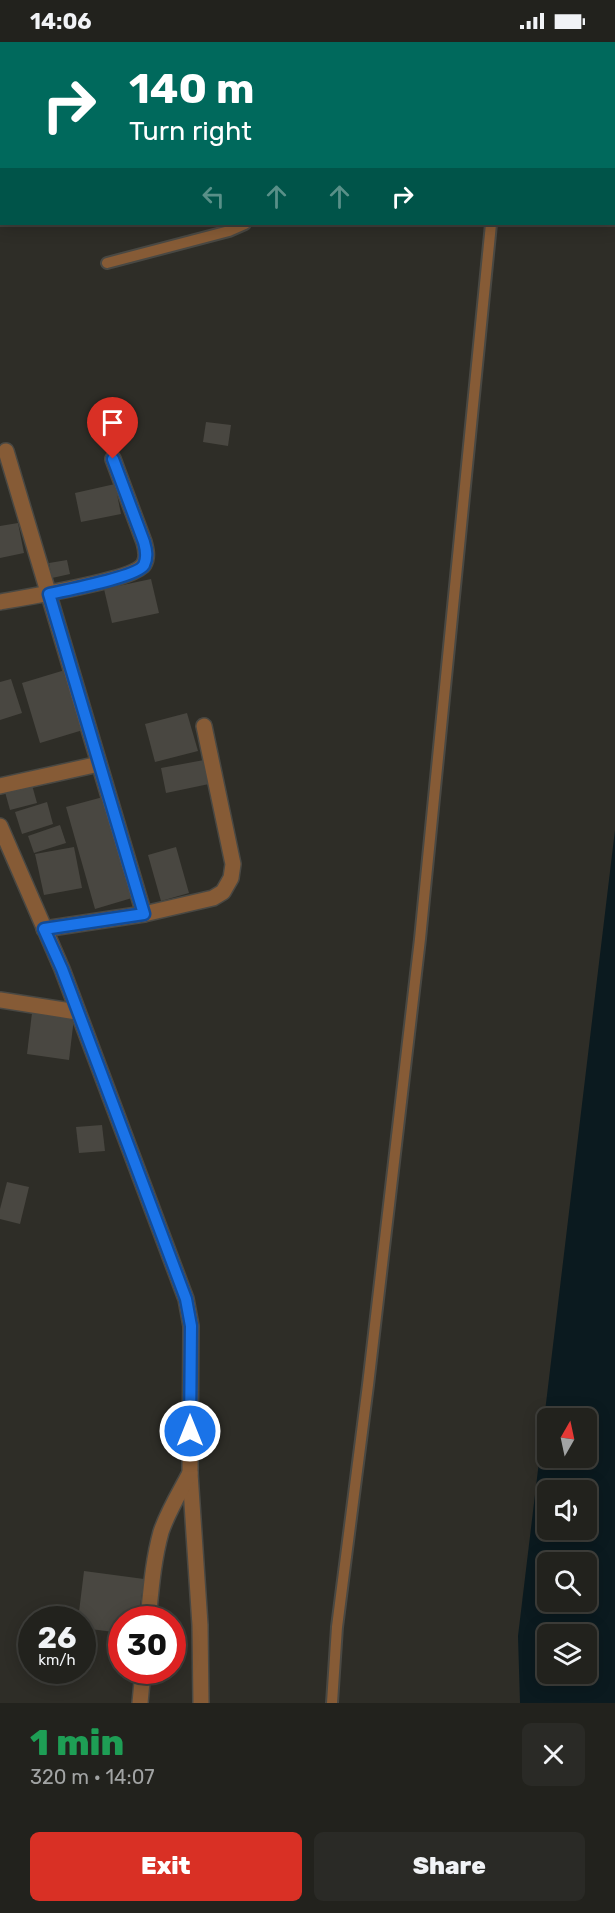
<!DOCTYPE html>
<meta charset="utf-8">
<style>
:root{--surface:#22221d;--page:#2a2a26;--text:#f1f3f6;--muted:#a2a4a4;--line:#3f3f3b;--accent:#d93025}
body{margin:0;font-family:Rubik,sans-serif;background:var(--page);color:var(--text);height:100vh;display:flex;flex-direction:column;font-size:22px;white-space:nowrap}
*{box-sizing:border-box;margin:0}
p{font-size:20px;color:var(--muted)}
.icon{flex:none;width:33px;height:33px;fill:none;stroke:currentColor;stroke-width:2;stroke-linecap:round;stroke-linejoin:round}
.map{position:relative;height:1661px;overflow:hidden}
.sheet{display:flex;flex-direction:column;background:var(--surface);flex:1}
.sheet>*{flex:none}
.top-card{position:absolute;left:0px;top:0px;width:615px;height:183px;box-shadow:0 3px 15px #0003,0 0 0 2px var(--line);background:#00695c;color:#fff;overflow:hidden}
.needle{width:39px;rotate:9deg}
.tools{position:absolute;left:537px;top:1366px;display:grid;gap:12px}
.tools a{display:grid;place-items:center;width:60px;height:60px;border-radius:9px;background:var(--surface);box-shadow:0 3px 15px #0003,0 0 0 2px var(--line);font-size:30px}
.speed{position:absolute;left:18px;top:1564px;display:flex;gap:12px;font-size:30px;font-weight:700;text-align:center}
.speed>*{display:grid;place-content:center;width:78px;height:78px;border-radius:50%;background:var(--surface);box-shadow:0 3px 15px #0003,0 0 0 2px var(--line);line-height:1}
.speed small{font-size:15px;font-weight:400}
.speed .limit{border:9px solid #d22;background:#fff;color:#111}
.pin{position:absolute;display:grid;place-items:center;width:51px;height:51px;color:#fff;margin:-62px -26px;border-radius:50% 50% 50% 0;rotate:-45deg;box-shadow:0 0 6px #0007}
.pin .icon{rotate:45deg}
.me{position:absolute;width:66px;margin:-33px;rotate:0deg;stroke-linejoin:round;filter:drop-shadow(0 0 4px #0008)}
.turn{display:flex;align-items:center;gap:21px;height:126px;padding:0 30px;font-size:27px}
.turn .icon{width:78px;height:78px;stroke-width:2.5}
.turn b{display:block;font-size:42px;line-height:51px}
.lanes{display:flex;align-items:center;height:57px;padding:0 30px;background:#0003;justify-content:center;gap:30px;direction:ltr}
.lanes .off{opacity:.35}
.round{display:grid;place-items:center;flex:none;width:63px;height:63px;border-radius:9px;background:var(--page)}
.head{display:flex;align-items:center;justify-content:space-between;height:102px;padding:0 30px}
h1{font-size:36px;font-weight:800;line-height:45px;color:#1e9e55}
.cta{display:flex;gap:12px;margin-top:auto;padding:12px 30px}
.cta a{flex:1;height:69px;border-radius:9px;background:var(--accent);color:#fff;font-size:24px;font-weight:800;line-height:69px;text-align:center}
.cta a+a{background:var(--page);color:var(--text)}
.status{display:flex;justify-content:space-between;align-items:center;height:42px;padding:0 30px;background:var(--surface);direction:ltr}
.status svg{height:16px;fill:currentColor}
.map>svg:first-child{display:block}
</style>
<div class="status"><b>14:06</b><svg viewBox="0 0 49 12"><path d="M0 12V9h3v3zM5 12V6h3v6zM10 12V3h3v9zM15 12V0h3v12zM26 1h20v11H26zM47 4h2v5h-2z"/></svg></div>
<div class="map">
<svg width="615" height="1661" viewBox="0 0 615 1661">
<rect width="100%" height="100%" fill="#2e2d27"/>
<path fill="#0b1a1f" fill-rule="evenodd" d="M615 788V1661H520L518 1594ZM548 1377H586V1416H548ZM548 1449H586V1488H548ZM548 1521H586V1560H548ZM548 1593H586V1632H548Z"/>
<g fill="#494741">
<path d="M206 380 231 383 228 404 203 400Z"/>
<path d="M115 442 121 472 81 480 75 451Z"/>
<path d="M18 481 24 511 0 516V484Z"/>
<path d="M67 518 70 532 52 536 49 521Z"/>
<path d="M151 537 159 571 112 581 104 547Z"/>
<path d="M65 628 83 688 40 701 22 641Z"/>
<path d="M11 637 22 671 0 678V640Z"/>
<path d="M187 671 198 709 155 720 145 682Z"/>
<path d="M204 718 209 742 166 751 161 726Z"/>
<path d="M32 743 37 761 10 768 5 750Z"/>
<path d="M103 755 132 856 95 867 66 765Z"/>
<path d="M47 760 53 782 22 792 15 770Z"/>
<path d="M60 783 66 801 34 811 28 794Z"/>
<path d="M74 805 82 846 44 853 35 812Z"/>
<path d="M176 805 189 851 161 859 148 813Z"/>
<path d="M32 971 74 976 69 1018 27 1012Z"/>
<path d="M102 1083 105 1109 79 1111 76 1085Z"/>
<path d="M7 1140 29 1145 20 1182 0 1177V1167Z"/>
<path d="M84 1529 144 1537 138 1578H122V1591L82 1586V1578H78Z"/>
</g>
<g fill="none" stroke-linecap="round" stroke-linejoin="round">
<defs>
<g id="service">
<path d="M249 0 250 2"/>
<path d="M276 2 280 0"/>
<path d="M509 2V0"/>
<path d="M107 221 229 189 245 182"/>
<path d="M332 1661 337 1585 368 1343 420 897 491 182"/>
</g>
<g id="minor">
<path d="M6 409 144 872"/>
<path d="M0 560C22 556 135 538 144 522 148 515 146 507 144 500L113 417"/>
<path d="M0 744 99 722"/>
<path d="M0 784 62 927 186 1257 191 1284 190 1431 200 1583 201 1661"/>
<path d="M44 887 144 872 213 856 223 850 231 836 233 822 204 684"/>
<path d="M0 958 77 970"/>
<path d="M148 1578C151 1548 153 1519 161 1490 168 1469 180 1450 190 1431"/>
<path d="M140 1661 143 1629"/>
</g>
</defs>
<use href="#service" stroke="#494843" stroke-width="14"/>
<use href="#minor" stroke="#494843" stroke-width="18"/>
<use href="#service" stroke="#865b36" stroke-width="10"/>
<use href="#minor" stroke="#865b36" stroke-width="15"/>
</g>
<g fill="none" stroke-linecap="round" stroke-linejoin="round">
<defs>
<path id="route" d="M113 417 144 500C146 507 148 515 144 523 137 535 66 548 49 552L144 872 44 887 62 927 186 1257 191 1284 190 1389"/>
</defs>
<use href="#route" stroke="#114b97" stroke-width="15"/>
<use href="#route" stroke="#1a73e8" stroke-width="10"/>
</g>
</svg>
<div class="tools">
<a><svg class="needle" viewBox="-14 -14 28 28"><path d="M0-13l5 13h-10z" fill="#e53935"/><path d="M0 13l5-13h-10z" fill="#a2a4a4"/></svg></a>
<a><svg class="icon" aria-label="sound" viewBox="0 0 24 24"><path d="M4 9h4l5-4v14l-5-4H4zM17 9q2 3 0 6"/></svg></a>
<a><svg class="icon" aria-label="search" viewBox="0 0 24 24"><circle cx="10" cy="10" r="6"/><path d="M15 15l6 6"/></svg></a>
<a><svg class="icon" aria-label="layers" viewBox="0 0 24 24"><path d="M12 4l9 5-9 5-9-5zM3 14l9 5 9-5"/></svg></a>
</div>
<div class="speed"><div>26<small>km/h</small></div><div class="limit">30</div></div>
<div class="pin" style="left:113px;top:417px;background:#d93025"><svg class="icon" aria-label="arrive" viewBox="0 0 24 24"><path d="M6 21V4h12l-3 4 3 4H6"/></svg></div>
<svg class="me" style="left:190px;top:1389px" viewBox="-20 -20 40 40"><circle r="17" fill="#1a73e8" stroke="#fff" stroke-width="3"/><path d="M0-11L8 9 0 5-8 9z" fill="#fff"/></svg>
<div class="top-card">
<div class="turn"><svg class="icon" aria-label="right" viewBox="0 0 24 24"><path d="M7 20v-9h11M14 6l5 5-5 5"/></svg><div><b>140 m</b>Turn right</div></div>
<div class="lanes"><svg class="icon off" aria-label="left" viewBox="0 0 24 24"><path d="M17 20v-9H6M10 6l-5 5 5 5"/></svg><svg class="icon off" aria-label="ahead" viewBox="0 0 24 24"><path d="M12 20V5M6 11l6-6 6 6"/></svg><svg class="icon off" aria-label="ahead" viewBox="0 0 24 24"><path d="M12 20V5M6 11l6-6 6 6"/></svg><svg class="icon" aria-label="right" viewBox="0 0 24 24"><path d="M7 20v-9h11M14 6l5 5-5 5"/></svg></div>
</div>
</div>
<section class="sheet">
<div class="head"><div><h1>1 min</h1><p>320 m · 14:07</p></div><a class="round"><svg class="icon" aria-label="close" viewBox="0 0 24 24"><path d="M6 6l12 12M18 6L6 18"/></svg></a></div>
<div class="cta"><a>Exit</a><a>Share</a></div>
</section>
